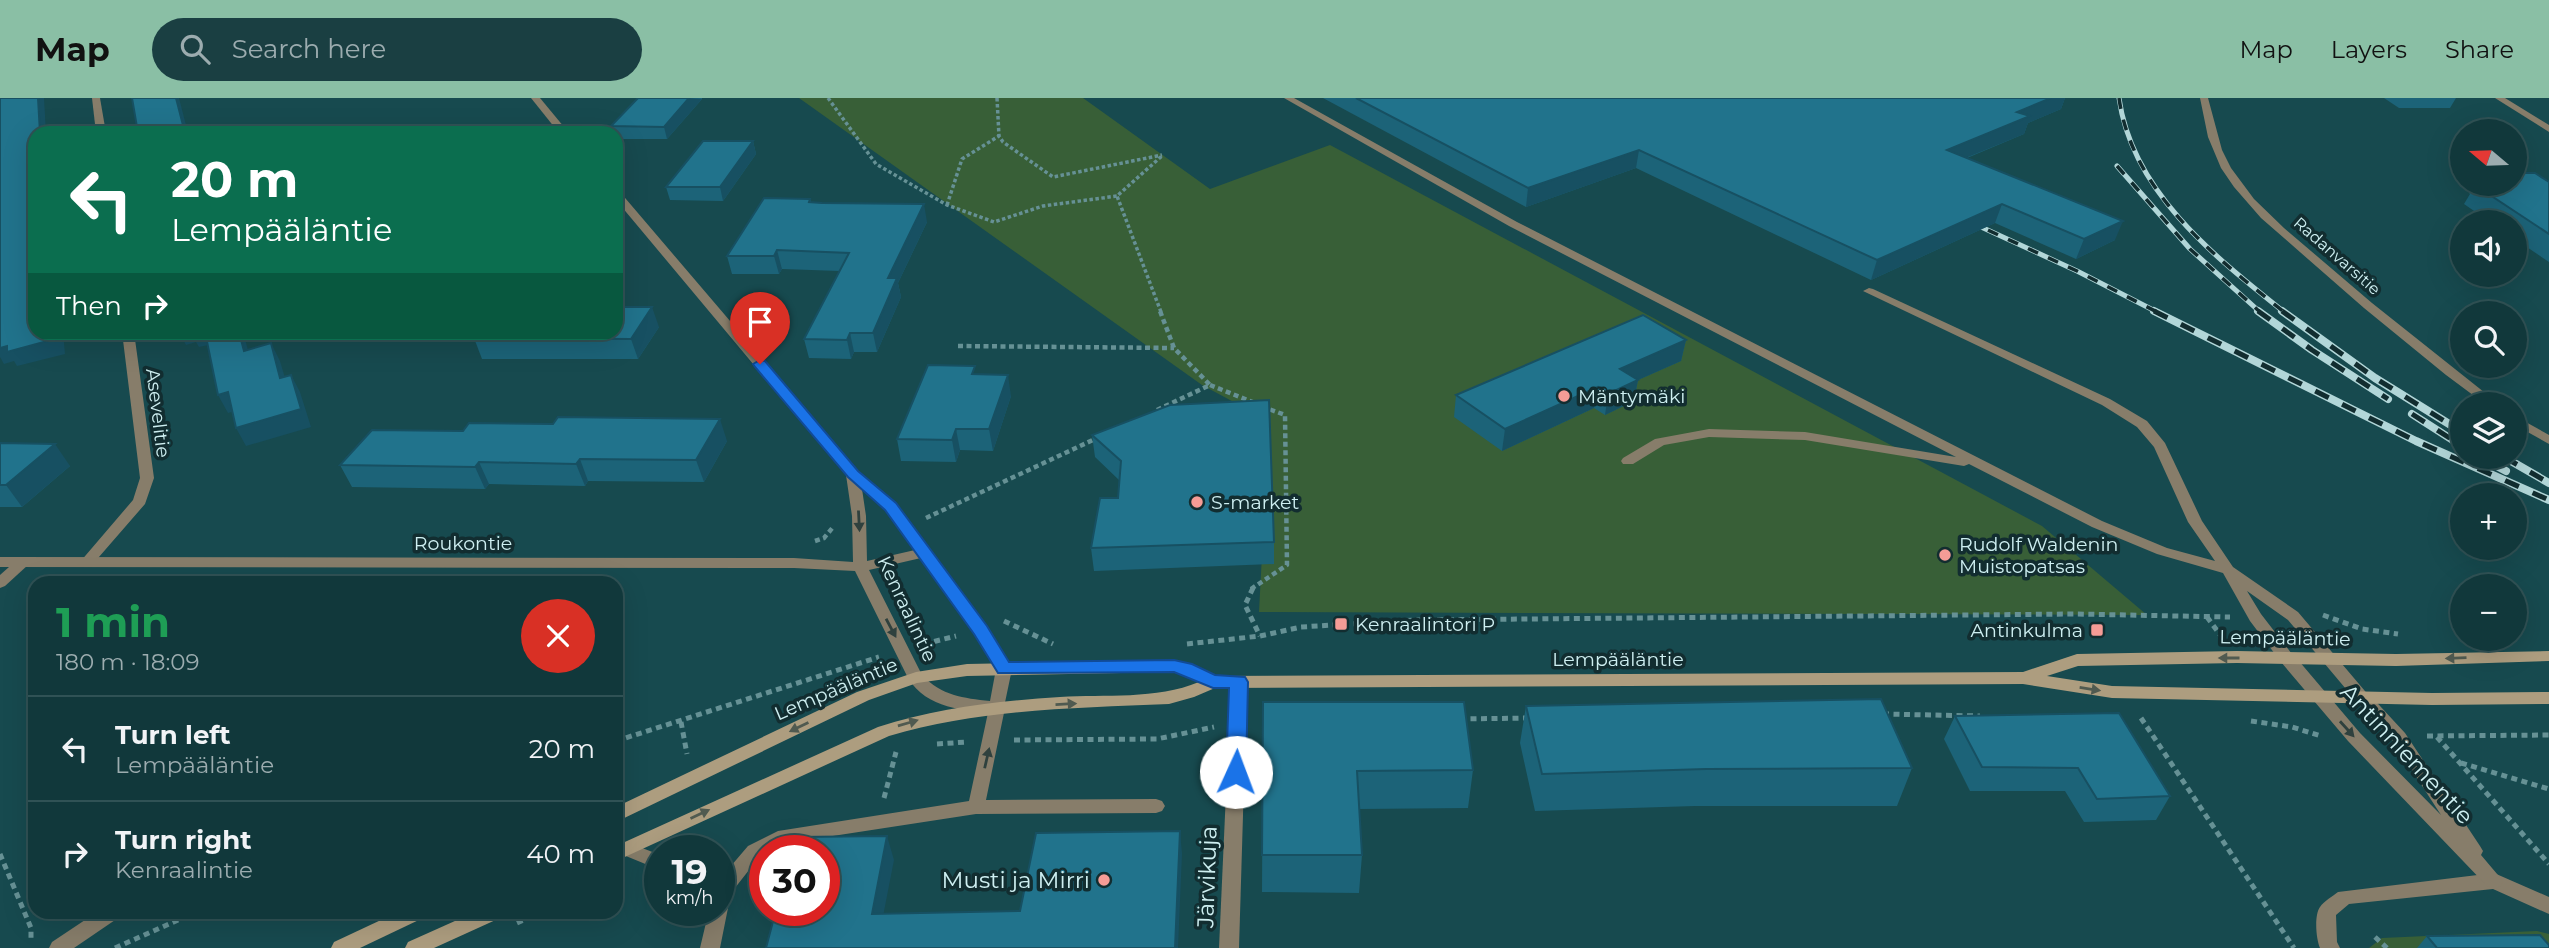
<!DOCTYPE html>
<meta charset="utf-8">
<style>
:root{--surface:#11383b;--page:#1a3f42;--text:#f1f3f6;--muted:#9cacaf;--line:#305255;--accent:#8abfa5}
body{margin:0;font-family:Montserrat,sans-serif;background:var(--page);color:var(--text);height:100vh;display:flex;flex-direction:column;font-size:26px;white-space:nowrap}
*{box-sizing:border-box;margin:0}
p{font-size:23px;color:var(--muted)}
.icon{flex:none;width:38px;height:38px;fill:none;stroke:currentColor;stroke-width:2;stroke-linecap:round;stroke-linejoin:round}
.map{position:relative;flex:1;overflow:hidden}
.details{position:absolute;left:28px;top:478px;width:595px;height:343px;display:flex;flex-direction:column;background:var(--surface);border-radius:21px;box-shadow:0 7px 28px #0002,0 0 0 2px var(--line)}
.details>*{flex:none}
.guide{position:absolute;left:28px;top:28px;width:595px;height:214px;border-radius:21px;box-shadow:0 7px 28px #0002,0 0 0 2px var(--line);background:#0b6e4f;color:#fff;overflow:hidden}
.needle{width:46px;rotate:289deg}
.buttons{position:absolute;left:2450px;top:21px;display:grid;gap:14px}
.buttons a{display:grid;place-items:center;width:77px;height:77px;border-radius:50%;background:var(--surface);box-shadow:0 7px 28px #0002,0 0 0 2px var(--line);font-size:35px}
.speed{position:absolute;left:644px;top:737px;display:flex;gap:14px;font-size:35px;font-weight:700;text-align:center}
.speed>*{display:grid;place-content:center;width:91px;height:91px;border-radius:50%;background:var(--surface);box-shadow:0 7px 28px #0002,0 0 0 2px var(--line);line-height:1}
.speed small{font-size:18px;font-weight:400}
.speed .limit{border:10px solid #d22;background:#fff;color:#111}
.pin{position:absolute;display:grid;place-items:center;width:60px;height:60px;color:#fff;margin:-72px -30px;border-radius:50% 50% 50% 0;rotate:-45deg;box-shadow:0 0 7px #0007}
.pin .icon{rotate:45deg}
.me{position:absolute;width:77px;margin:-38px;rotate:2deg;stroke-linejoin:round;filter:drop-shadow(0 0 5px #0008)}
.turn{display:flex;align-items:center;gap:24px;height:147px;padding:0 28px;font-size:32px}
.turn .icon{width:91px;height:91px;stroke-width:2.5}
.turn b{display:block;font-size:49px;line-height:60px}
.then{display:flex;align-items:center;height:66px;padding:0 28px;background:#0003;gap:14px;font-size:26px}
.round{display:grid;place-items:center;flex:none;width:74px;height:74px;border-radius:37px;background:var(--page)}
.summary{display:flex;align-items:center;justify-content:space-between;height:119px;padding:0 28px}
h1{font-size:42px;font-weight:700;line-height:52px;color:#1e9e55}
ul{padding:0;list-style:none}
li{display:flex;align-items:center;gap:21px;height:105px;padding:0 28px;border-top:2px solid var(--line)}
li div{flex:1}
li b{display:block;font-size:26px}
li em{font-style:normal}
header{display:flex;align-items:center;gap:42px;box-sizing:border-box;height:98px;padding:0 35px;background:var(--accent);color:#111}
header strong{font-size:33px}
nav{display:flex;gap:38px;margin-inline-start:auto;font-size:24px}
.search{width:490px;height:63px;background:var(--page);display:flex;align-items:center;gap:18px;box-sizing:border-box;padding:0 24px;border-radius:38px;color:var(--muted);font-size:26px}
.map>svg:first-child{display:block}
</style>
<header>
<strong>Map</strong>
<div class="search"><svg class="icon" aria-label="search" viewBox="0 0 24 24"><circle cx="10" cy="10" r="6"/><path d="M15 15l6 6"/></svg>Search here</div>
<nav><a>Map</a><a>Layers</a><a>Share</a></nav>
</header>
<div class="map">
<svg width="2549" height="850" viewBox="0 0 2549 850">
<rect width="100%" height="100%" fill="#174a4f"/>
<g fill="#385f37">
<path d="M799 0H1083L1210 91 1330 47 2042 428 2147 517 1259 514 1269 323 1202 287Z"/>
<path d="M2537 833 2549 836V850H2369L2382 840Z"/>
</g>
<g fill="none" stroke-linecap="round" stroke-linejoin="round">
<g stroke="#669195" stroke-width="3.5" stroke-dasharray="3.5 2.5" stroke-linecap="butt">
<path d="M828 0 876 66 947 107 994 124 1043 108 1117 98"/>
<path d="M997 0 999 38 1003 44 1053 79 1162 57"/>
<path d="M947 107 962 61 999 38"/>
<path d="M1161 214 1117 98 1163 57"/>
</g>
<g stroke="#669195" stroke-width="4.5" stroke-dasharray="5 3.5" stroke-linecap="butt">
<path d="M958 248 1174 250"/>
<path d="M1210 287 1255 305"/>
<path d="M1157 312 1210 287 1174 250 1160 213"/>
<path d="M926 420 1095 341"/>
<path d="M815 443 824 440 834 428"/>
<path d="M1251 491 1287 467 1285 317 1266 310"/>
</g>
<g stroke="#669195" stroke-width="5" stroke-dasharray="6 4.5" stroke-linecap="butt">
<path d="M1253 490 1245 507 1260 538"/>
<path d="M2323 517 2362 531 2398 536"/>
<path d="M2207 519 2221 538"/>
<path d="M1004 523 1053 546"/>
<path d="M924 546 956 538"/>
<path d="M1187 546 1260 538 1301 529 1416 522 2075 516 2230 519"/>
<path d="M1883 616 1980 618"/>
<path d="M2141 620 2294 850"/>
<path d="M1460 621 1528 620"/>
<path d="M2251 623 2292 629 2321 638"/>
<path d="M681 624 687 656"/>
<path d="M2427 638 2549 637"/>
<path d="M2437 639 2549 766"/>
<path d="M1014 642 1157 641 1214 629"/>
<path d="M616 643 879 559"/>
<path d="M937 646 967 644"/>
<path d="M2461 665 2549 691"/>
<path d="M884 700 896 654"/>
<path d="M0 756 31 830V844"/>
<path d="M517 825 542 814"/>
<path d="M2375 839 2387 850"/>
<path d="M115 850 196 814"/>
</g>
<g fill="#877d6a" fill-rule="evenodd">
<path d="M1284 0H1294L1517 124 2102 423 2167 450 2215 463 2188 424 2154 349 2137 329 2102 307 1863 193 1869 190 1873 191 2110 301 2147 323 2165 345 2202 423 2233 469 2298 514 2370 599 2368 603H2356L2288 522 2247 493 2261 516 2295 560 2293 564H2281L2250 523 2223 475 2157 456 2092 429 1969 366 1964 368 1805 342 1709 339 1664 347 1633 366H1623L1621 363 1623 360 1655 341 1709 331 1805 334 1956 359 1509 128Z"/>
<path d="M997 604 1003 606 1005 610 986 702 1156 701 1162 703 1165 708 1162 713 1156 715 976 716 787 745 772 752H765V756L760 758 731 795 720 850H700L709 812H719V782L748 748 778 733 969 703 989 610 991 606Z"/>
<path d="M627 744 660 757V772L621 756 618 751 621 746Z"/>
<path d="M97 814H120L118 820 74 850H49L52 844Z"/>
</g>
<g fill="#877d6a" fill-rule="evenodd">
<path d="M92 0H100L106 35H96Z"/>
<path d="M2495 0H2505L2549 27V34Z"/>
<path d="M122 234H134L154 380 145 406 92 467 87 469 80 464 133 402 140 380Z"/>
<path d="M23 459 28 461 30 464 28 467 5 488 0 490V477L18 461Z"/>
<path d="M1239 578 1245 580 1247 584 1239 850H1219L1231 584 1233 580Z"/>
<path d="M2494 775 2549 799V816L2493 791 2349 806 2336 817 2337 844 2340 850H2320C2316 841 2314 817 2320 809 2324 803 2333 798 2338 794Z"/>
</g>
<g fill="#877d6a" fill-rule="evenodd">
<path d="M531 0H540L569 35H559Z"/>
<path d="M2200 0H2208L2222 52 2231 70 2254 101 2284 130 2372 205 2499 306H2485L2446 277 2364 210 2261 120 2234 89 2221 70 2208 39Z"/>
<path d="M616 93 620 94 858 373 896 406 986 528 1012 571 1003 614 997 616C964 612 927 611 908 580L855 473 794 470 0 469V459L794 460 853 464 852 418 846 377 616 102ZM862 391 886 412 915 452 867 463 866 418ZM921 460 975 535 996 571 990 603C963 600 942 598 922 577L869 472Z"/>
<path d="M2515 318 2549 337V346L2515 327Z"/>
<path d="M2287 554 2293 556 2360 635 2441 717 2393 643 2356 603 2354 599 2356 595H2368L2405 635 2480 748 2483 753 2481 757 2503 783 2501 788 2494 791 2487 788 2348 643 2281 564 2279 560 2281 556Z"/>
</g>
<g fill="#ad9d7f" fill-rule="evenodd">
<path d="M2237 553 2396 556 2549 553V563L2396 568 2237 565 2078 568 2047 578 2112 588 2432 595 2549 594V606L2432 607 2112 600 2023 586 1215 590 1194 599 1169 606C1075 610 981 611 889 638L616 763V748L878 629C937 610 998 603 1060 599 1105 596 1156 602 1199 584L1174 574 967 578 917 585 869 602 616 724V709L857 594 916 574 967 566 1174 562 1192 567 1215 578 2023 574 2077 556Z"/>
<path d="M398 814H425L423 820 360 850H331L334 844Z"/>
<path d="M475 814H502L500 820 434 850H405L408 844Z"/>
</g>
<defs>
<g id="rail-far1">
<path d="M2119 0C2132 94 2215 159 2284 214"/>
<path d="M2117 68 2190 151 2260 214"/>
<path d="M1968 123 2077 173 2157 214"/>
</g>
<g id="rail">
<path d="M2154 213 2416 343 2549 402"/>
<path d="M2258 213 2312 252 2388 301"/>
<path d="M2282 213 2375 280 2462 334"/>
<path d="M2412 316 2462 348"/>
<path d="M2480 359 2506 373"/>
<path d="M2504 359 2549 385"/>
</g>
</defs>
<use href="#rail-far1" stroke="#b2d6d8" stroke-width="5"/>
<use href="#rail" stroke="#b2d6d8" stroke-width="8"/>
<use href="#rail-far1" stroke="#122d30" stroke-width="3.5" stroke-dasharray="11" stroke-linecap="butt"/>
<use href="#rail" stroke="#122d30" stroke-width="5" stroke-dasharray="15" stroke-linecap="butt"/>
</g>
<g fill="#1c6378">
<path d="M638 0H702V1L667 41H616V35H613L611 28Z"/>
<path d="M1323 0H2065L2061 11 2028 25 2024 36 1967 60 2115 142 2076 161 1995 125 1871 182 1636 70 1526 109Z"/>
<path d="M2384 0H2456L2450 10H2399Z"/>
<path d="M753 43 756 56 723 103 670 102 666 89Z"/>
<path d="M2549 84V164L2515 141V124H2490L2464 106 2470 96 2469 95 2474 86H2515Z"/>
<path d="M810 101 811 104 927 124 898 185 901 199 877 254H854L851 261 809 260 804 241 840 173 782 171 779 176H732L727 158Z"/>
<path d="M659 229 638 261H482L474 240Z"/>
<path d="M1686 242 1681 263 1638 282 1634 303 1605 317 1594 310 1502 353 1454 319 1456 297Z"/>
<path d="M977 276 1011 298 993 353 960 352 956 364 901 363 897 341Z"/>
<path d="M463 333 727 343 704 384 588 383 585 388 489 386 485 391 352 389 340 367Z"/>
<path d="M1092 337 1274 444V466L1094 473 1091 450 1118 400 1119 382 1095 359Z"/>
<path d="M0 345 70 368 22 409H0Z"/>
<path d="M1263 604 1473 672 1468 710 1359 711 1362 757 1359 795 1262 794Z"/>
<path d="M1526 608 1912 670 1897 708H1695L1535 713 1520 645Z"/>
<path d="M1955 618 2170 698 2156 722 2084 724 2065 693H1970L1944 641Z"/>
<path d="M2427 838 2549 850H2417Z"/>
</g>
<g fill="#175062">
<path d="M38 0H44L46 35H40Z"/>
<path d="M176 0H179L188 35H185Z"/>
<path d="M689 0 702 1 667 41 664 29Z"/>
<path d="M2051 0H2065L2061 11 2028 25 2024 36 1941 70 1947 52 2017 14Z"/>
<path d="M753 43 756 56 723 103 720 89Z"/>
<path d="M1639 52 1636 70 1526 109 1528 90Z"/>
<path d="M924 106 927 124 898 185 901 199 877 254 873 235 888 180Z"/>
<path d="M2002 106 1995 125 1871 182 1877 162Z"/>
<path d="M2123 123 2115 142 2076 161 2084 141Z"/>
<path d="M777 152 782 171 779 176 774 158Z"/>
<path d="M652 209 659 229 638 261 631 241Z"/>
<path d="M55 234H63L65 256 17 268 14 263 4 266 0 259V250Z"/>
<path d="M179 234H207L213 246 199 249 196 244 186 247Z"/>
<path d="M239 234H243L253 270 244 253Z"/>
<path d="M850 235 854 254 851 261 847 242Z"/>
<path d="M1686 242 1681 263 1638 282 1634 303 1605 317 1608 296 1620 271Z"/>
<path d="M271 245 280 263 290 297 280 280Z"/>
<path d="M291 277 300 294 311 329 246 348 236 330Z"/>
<path d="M1008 277 1011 298 993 353 989 331Z"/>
<path d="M1598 289 1594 310 1502 353 1505 331Z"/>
<path d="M228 294 238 312 228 315 218 297Z"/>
<path d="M720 321 727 343 704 384 696 362Z"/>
<path d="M956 331 960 352 956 364 952 342Z"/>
<path d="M55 346 70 368 22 409 6 387Z"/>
<path d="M580 361 588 383 585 388 576 366Z"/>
<path d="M479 364 489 386 485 391 475 369Z"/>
<path d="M1180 733 1182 756 1178 850H1175Z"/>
<path d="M887 738 894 762 879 839 872 816Z"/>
</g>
<g fill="#21738c" stroke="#175062" stroke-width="2">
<path d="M0 0H38L40 35H35V234H55V241L7 254V248L0 250Z"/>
<path d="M132 0H176L185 35H138Z"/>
<path d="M638 0H689L664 29 611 28Z"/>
<path d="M1356 0H2051L2017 14 2030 18 1947 52 2123 123 2084 141 2002 106 1877 162 1639 52 1528 90Z"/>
<path d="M703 43H753L720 89H666Z"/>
<path d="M2515 75H2535L2549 84V136L2475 87 2494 86H2515Z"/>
<path d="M764 100 810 101 809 104 822 105 924 106 888 180H897L873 235H850L847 242 804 241 849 155 777 152 774 158H727Z"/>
<path d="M616 209H652L631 241 474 240 479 234H616Z"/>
<path d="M1643 217 1686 242 1620 271 1638 282 1608 296 1598 289 1505 331 1456 297Z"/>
<path d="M205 234H239L244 253 271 245 280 280 291 277 301 311 236 330 228 294 218 297Z"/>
<path d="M928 267 975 268 972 276 1008 277 989 331H956L952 342 897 341Z"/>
<path d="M1269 302 1274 444 1091 450 1100 400H1118L1121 363 1092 337 1170 307Z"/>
<path d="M558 319 720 321 696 362 580 361 576 366 479 364 475 369 340 367 372 332 463 333 469 325 553 326Z"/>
<path d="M0 345 55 346 6 387H0Z"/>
<path d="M1881 601 1912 670 1706 671 1542 676 1526 608Z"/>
<path d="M1263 604H1464L1473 672 1357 673 1362 757H1262Z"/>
<path d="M2119 615 2170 698 2097 701 2078 670 1982 669 1955 618Z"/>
<path d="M1180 733 1175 850H766L776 812H824V752H793L797 739 887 738 872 816 1020 813 1036 735Z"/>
<path d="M2540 837 2549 847V850H2437L2427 838Z"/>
</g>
<defs><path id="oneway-solid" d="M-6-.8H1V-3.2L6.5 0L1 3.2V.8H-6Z" transform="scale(1.75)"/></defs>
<g fill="#2f413e">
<use href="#oneway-solid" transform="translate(859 423) rotate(87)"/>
<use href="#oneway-solid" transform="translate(891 530) rotate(62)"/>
<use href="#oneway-solid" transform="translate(2347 631) rotate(48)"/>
<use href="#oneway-solid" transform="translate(987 660) rotate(-77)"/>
</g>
<g fill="#505a50">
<use href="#oneway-solid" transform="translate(2229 560) rotate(180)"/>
<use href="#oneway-solid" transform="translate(2456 560) rotate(178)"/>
<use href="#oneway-solid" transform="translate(2090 591) rotate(9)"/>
<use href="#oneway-solid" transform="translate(1066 606) rotate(-3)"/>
<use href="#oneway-solid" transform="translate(908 625) rotate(-16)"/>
<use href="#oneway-solid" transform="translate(799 629) rotate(154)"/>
<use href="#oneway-solid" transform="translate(700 716) rotate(-25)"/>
</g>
<path fill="#1a73e8" stroke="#114b97" stroke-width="2" d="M760 262 765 263 858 373 896 405 987 528 1009 564 1174 562 1192 566 1215 577 1245 579 1248 584 1246 674 1243 679 1236 681 1229 679 1226 674 1229 590H1213L1174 574 998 575 974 536 885 412 848 379 755 269 753 266Z"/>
<g fill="#f59c96" stroke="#122d30" stroke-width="2.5">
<circle cx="1564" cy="298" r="7"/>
<circle cx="1197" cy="404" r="7"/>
<circle cx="1945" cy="457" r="7"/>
<rect x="1334" y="519" width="14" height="14" rx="3.5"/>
<rect x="2090" y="525" width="14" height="14" rx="3.5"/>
<circle cx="1104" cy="782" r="7"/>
</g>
<g text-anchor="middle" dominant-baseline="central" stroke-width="7" stroke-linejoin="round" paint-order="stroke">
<g font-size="16" fill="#ceeff1" stroke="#122d30">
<text transform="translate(2337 158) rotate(41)">Radanvarsitie</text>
</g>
<g font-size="19" fill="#ceeff1" stroke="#122d30" text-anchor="start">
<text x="1578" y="298">Mäntymäki</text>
<text x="1211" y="404">S-market</text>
<text x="1959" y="446">Rudolf Waldenin<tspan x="1959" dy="22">Muistopatsas</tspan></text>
<text x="1355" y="526">Kenraalintori P</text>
<text x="2083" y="532" text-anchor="end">Antinkulma</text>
</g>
<g font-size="19" fill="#ceeff1" stroke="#122d30">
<text transform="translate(158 315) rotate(83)">Asevelitie</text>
<text x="463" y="445">Roukontie</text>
<text transform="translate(907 511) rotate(65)">Kenraalintie</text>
<text transform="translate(2285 540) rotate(1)">Lempääläntie</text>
<text x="1618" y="561">Lempääläntie</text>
<text transform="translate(836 591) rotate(-23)">Lempääläntie</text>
</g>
<g font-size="23" fill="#ceeff1" stroke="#122d30">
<text transform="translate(2407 656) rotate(47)">Antinniementie</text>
<text transform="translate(1207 779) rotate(-88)">Järvikuja</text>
</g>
<g font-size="23" fill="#ceeff1" stroke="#122d30" text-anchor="end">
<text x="1090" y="782">Musti ja Mirri</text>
</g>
</g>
</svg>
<div class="buttons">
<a><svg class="needle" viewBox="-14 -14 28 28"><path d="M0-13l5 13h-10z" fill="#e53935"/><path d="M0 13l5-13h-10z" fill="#9cacaf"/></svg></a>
<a><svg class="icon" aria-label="sound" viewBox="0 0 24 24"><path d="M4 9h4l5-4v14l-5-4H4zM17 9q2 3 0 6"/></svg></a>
<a><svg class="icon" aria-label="search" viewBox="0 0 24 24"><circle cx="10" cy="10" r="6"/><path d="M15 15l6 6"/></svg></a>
<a><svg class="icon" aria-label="layers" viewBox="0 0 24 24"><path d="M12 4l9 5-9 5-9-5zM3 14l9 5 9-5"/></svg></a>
<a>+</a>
<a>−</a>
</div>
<div class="speed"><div>19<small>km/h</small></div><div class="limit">30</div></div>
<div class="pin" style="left:760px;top:266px;background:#d93025"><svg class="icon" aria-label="arrive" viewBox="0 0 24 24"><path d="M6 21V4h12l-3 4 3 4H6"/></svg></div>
<svg class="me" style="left:1236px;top:674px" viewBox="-20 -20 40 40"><circle r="19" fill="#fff"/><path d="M0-13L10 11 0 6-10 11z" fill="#1a73e8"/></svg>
<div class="guide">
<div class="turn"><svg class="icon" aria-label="left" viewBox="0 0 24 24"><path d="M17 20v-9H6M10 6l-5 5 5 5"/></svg><div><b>20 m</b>Lempääläntie</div></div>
<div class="then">Then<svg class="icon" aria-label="right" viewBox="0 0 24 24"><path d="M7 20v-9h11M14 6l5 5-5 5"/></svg></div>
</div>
<section class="details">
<div class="summary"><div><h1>1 min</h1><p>180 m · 18:09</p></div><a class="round" style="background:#d93025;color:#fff"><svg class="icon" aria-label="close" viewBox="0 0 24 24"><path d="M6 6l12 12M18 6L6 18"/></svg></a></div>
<ul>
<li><svg class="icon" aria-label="left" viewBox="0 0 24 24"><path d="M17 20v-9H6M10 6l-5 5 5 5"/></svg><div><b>Turn left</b><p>Lempääläntie</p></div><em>20 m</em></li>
<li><svg class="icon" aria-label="right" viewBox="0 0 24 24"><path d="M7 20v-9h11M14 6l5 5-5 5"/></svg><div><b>Turn right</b><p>Kenraalintie</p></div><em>40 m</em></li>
</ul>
</section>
</div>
